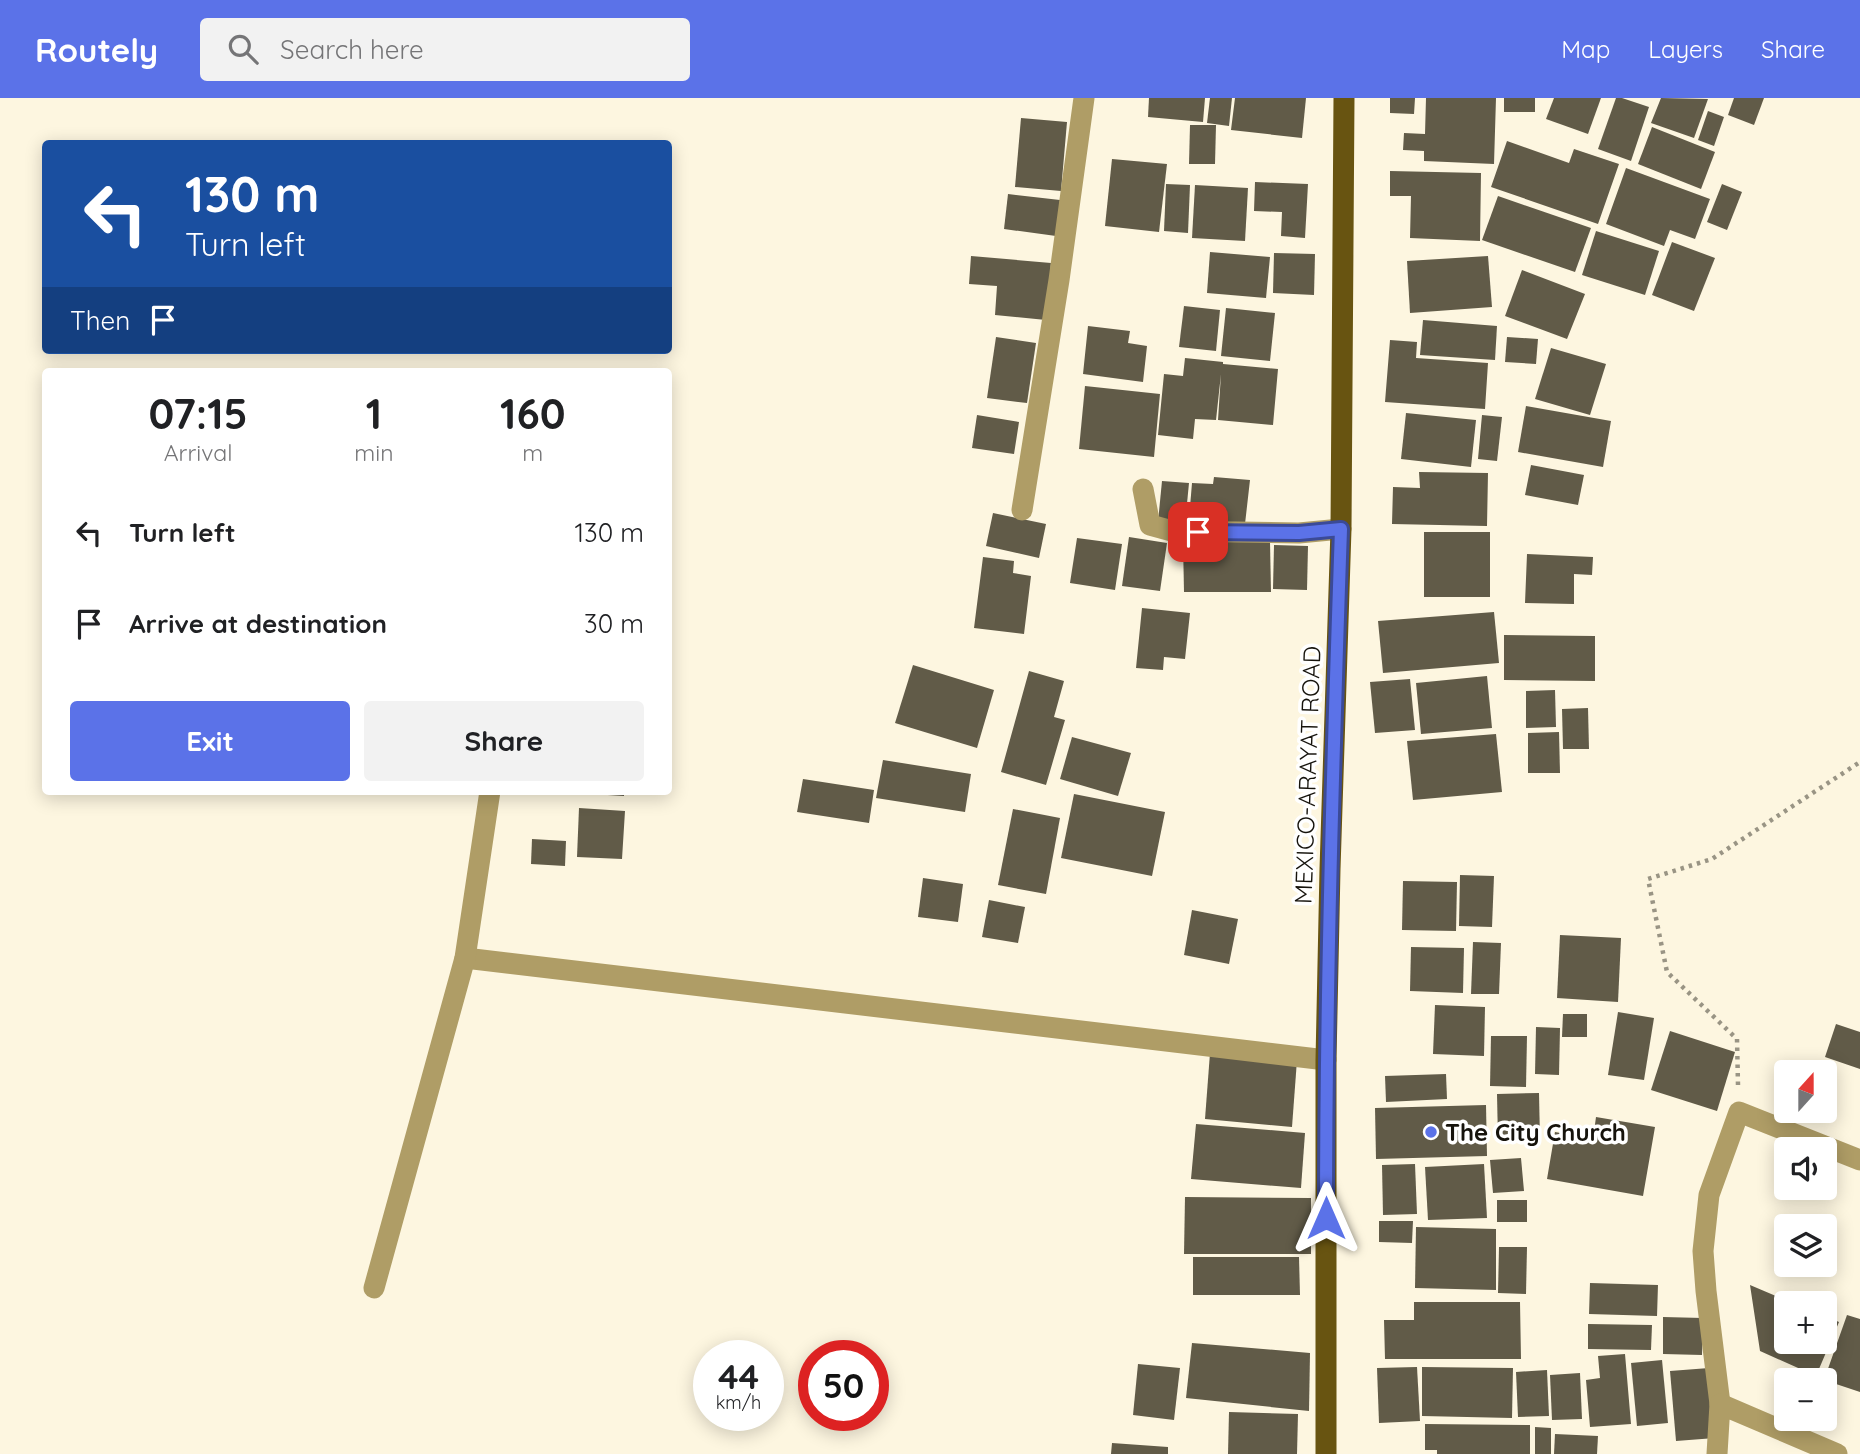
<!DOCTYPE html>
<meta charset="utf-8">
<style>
:root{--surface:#fff;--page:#f2f2f2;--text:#202124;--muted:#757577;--accent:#5b72e8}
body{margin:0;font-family:Quicksand,sans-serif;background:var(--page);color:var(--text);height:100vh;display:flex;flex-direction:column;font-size:26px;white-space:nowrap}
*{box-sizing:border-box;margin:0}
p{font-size:23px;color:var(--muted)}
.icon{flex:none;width:38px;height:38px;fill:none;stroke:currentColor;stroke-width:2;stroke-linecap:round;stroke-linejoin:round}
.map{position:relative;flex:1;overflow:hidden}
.drawer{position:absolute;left:42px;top:270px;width:630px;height:427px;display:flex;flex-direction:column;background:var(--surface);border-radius:7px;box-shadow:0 4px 18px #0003}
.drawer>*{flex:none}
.banner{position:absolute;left:42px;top:42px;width:630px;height:214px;border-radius:7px;box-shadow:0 4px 18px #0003;background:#1a4fa0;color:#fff;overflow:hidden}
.needle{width:46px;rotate:21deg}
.fabs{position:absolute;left:1774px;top:962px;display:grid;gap:14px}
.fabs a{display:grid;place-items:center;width:63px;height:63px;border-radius:7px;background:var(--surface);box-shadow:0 4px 18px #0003;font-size:35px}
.speed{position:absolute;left:693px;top:1242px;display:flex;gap:14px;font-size:35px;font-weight:700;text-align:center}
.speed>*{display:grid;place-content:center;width:91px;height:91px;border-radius:50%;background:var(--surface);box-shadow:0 4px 18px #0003;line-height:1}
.speed small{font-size:18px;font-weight:400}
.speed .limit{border:10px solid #d22;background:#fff;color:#111}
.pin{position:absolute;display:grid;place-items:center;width:60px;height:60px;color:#fff;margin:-30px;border-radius:14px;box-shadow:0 4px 10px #0006}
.me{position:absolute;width:77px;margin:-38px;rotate:0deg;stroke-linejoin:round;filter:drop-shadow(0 0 5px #0008)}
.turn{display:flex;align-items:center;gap:24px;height:147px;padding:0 28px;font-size:32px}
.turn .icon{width:91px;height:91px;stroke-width:2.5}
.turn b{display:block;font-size:49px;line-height:60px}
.then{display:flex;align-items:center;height:66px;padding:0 28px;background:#0003;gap:14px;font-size:26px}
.eta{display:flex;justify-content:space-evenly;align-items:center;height:119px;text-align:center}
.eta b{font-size:42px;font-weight:700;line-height:49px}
.button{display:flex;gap:14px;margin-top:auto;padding:14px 28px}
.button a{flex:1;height:80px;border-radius:7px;background:var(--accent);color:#fff;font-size:28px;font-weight:700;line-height:80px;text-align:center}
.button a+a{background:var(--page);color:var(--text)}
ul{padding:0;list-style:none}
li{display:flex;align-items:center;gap:21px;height:91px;padding:0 28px}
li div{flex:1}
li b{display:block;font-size:26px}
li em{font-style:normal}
header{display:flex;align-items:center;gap:42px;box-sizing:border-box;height:98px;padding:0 35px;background:var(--accent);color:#fff}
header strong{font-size:33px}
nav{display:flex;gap:38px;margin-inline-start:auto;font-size:24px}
.search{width:490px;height:63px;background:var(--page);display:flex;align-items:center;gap:18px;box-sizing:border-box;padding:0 24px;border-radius:7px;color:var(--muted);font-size:26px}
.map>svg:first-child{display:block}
</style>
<header>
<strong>Routely</strong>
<div class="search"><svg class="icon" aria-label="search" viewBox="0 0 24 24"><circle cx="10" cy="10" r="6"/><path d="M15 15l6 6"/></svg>Search here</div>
<nav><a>Map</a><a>Layers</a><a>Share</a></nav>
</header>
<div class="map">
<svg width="1860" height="1356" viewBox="0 0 1860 1356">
<rect width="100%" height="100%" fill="#fdf6e0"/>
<g fill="#615b48">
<path d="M1149 0H1205L1203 24 1148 19Z"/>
<path d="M1210 0H1232L1229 28 1207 25Z"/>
<path d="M1235 0H1306L1302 40 1231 32Z"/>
<path d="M1390 0H1415L1414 16 1390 15Z"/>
<path d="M1426 0H1496L1494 66 1424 63V53L1403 52 1404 35 1425 36Z"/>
<rect x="1504" y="0" width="31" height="14"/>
<path d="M1554 0H1601L1588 36 1546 21Z"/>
<path d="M1616 0H1622L1649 9 1631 63 1598 51Z"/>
<path d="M1661 0 1708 1 1694 40 1651 25Z"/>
<path d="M1734 0H1764L1754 27 1728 17Z"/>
<path d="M1708 13 1724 19 1714 48 1698 42Z"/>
<path d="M1021 20 1067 24 1061 93 1015 89Z"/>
<path d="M1190 27H1216L1215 66H1189Z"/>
<path d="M1652 29 1715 54 1701 91 1638 66Z"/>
<path d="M1507 43 1569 65 1574 51 1619 66 1598 126 1491 89Z"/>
<path d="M1112 61 1167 66 1159 134 1105 128Z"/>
<path d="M1626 70 1710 101 1695 141 1670 132 1664 148 1606 126Z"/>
<path d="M1390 73 1481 75 1480 143 1410 140 1411 98H1390Z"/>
<path d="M1255 84 1308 86 1305 140 1281 138 1282 114 1254 113Z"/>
<path d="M1166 86 1190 87 1188 135 1164 133Z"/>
<path d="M1722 86 1742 94 1727 132 1707 124Z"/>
<path d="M1195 87 1248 90 1245 143 1192 140Z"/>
<path d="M1008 96 1060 102 1056 138 1004 131Z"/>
<path d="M1498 98 1591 130 1575 174 1482 142Z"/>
<path d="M1596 133 1659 153 1645 197 1582 177Z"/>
<path d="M1672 144 1715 160 1694 213 1652 197Z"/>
<path d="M1210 154 1270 159 1266 200 1207 195Z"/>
<path d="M1274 155 1315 156 1314 197 1273 195Z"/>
<path d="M971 158 1051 165 1046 222 995 217 997 188 969 186Z"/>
<path d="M1488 158 1492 209 1410 215 1407 163Z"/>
<path d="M1522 172 1585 196 1567 241 1505 218Z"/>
<path d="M1184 208 1220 212 1216 253 1179 249Z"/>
<path d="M1226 210 1275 215 1270 263 1221 258Z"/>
<path d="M1423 222 1497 228 1495 262 1420 257Z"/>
<path d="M1088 228 1130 233 1128 245 1147 248 1143 284 1083 276Z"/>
<path d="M996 239 1036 245 1027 305 987 300Z"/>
<path d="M1507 239 1538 241 1536 266 1505 264Z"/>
<path d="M1390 242 1417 244 1416 260 1488 265 1485 311 1385 304Z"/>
<path d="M1551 250 1606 266 1590 317 1535 301Z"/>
<path d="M1185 260 1223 264V266L1278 271 1273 327 1218 322 1221 276 1216 322 1195 321 1193 341 1158 337 1164 276 1183 278Z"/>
<path d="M1085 288 1160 296 1154 359 1079 351Z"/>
<path d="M1526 308 1611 323 1603 369 1518 354Z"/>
<path d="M1406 315 1476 322 1471 369 1401 361Z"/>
<path d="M977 317 1019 324 1014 356 972 350Z"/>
<path d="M1482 317 1502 319 1497 363 1478 361Z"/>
<path d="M1531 367 1584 377 1578 407 1525 397Z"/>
<path d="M1419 374 1488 375 1487 428 1392 426 1393 389 1420 390Z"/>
<path d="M1214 379 1250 382 1245 426 1189 421 1192 385 1213 386Z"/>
<path d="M1162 383 1189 385 1185 426 1158 424Z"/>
<path d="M993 415 1046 426 1039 460 986 448Z"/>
<rect x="1424" y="434" width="66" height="65"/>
<path d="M1129 439 1167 445 1160 493 1122 488Z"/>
<path d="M1077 440 1122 446 1115 492 1070 485Z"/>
<path d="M1183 444H1270L1271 494H1184Z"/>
<path d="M1274 447 1308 448 1307 492 1273 491Z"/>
<path d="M1527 456 1593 459 1592 477 1574 476V506L1525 505Z"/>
<path d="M983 459 1014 463 1013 475 1031 478 1024 536 974 530Z"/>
<path d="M1142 510 1190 515 1185 561 1164 559 1163 572 1136 570Z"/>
<path d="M1494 514 1499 565 1383 575 1378 523Z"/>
<path d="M1504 537 1595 538V583L1504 582Z"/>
<path d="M913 567 994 592 977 650 895 625Z"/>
<path d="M1029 573 1064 583 1054 619 1065 622 1046 687 1001 674Z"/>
<path d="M1487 578 1492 630 1421 636 1416 585Z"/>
<path d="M1410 581 1415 632 1375 635 1370 584Z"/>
<path d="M1555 592 1556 629 1526 630V593Z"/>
<path d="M1588 610 1589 651H1563L1562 611Z"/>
<path d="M1559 634 1560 675H1528V635Z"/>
<path d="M1496 636 1502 694 1413 702 1407 643Z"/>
<path d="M1072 639 1131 655 1118 698 1060 681Z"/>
<path d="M883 662 971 676 965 714 876 700Z"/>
<path d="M803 681 874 692 869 725 797 714Z"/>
<path d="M575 693H624V698L575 695Z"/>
<path d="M1074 696 1165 714 1152 778 1061 760Z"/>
<path d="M579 710 625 713 622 761 577 759Z"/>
<path d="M1013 711 1060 720 1046 796 998 787Z"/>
<path d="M532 741 566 743 565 768 531 766Z"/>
<path d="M1460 777 1494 778 1492 829 1459 828Z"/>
<path d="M923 780 963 786 958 824 918 819Z"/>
<path d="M1403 783 1457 784 1456 833 1402 832Z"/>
<path d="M989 802 1025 809 1018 845 982 839Z"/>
<path d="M1192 812 1238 821 1229 866 1184 857Z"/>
<path d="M1560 837 1621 840 1618 904 1557 900Z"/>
<path d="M1473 844 1501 845 1499 896H1471Z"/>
<path d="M1411 849 1464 850 1463 895 1410 893Z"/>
<path d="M1435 907 1485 909 1484 958 1433 956Z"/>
<path d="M1618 914 1654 920 1644 982 1608 977Z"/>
<path d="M1563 916H1587V939H1562Z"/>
<path d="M1836 926 1860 934V971L1825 959Z"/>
<path d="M1536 929 1560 930 1559 977 1535 976Z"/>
<path d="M1670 933 1735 954 1717 1013 1651 992Z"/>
<path d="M1491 938H1527L1526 989 1490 988Z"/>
<path d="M1210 955 1297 962 1292 1029 1205 1021Z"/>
<path d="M1446 976 1447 1001 1386 1004 1385 978Z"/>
<path d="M1539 995 1540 1042 1498 1043 1497 996Z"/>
<path d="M1486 1007 1487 1058 1376 1061 1375 1010Z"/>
<path d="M1596 1019 1655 1029 1643 1098 1547 1081 1555 1034 1593 1041Z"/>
<path d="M1196 1026 1305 1035 1301 1090 1191 1081Z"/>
<path d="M1521 1060 1524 1093 1493 1095 1490 1062Z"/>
<path d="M1415 1066 1417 1116 1383 1117 1382 1067Z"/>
<path d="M1484 1066 1487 1120 1428 1122 1425 1069Z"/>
<path d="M1185 1099 1311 1100V1156H1184Z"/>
<rect x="1497" y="1102" width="30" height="22"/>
<path d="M1379 1123H1413L1412 1145 1379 1144Z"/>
<path d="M1416 1129 1496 1131V1192L1415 1190Z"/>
<path d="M1499 1149H1527L1526 1196 1498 1195Z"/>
<path d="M1193 1159H1299L1300 1197H1193Z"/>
<path d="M1590 1185 1658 1187 1657 1218 1589 1216Z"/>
<path d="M1750 1187 1795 1206H1787V1244H1825V1218L1839 1224 1816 1278 1760 1253Z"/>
<path d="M1414 1204H1520L1521 1261H1385L1384 1222H1414Z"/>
<path d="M1847 1217 1860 1221V1294L1824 1282Z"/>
<path d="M1663 1219 1703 1220 1702 1257 1663 1256Z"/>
<path d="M1588 1226 1652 1227 1651 1252 1588 1251Z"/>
<path d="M1192 1245 1310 1255 1309 1313 1186 1300Z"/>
<path d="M1625 1256 1631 1326 1590 1329 1586 1282 1600 1280 1598 1258Z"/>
<path d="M1662 1262 1668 1325 1637 1328 1631 1265Z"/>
<path d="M1138 1266 1180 1270 1174 1322 1133 1317Z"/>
<path d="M1417 1269 1420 1323 1379 1325 1377 1270Z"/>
<path d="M1422 1269 1513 1270 1512 1320 1422 1318Z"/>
<path d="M1709 1270 1715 1340 1676 1343 1670 1273Z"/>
<path d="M1547 1272 1549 1318 1518 1319 1516 1274Z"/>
<path d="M1580 1275 1582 1321 1552 1322 1550 1277Z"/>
<path d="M1229 1314 1298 1316 1297 1356H1228Z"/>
<path d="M1425 1326 1530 1327V1356H1437V1352H1425Z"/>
<path d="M1535 1329 1551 1330V1356H1535Z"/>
<path d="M1555 1336 1598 1338 1597 1356H1554Z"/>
<path d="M1112 1345 1168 1349V1356H1111Z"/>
</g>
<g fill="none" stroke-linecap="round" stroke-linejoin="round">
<path stroke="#999484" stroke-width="4.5" stroke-dasharray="3.5 5" stroke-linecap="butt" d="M1738 987 1737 941 1667 874 1648 781 1712 761 1860 664"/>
<g stroke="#af9d66" stroke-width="21">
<path d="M1143 391 1150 427 1172 433 1299 435 1341 431"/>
<path d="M1022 412 1059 182 1084 0"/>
<path d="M465 860 1326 962"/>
<path d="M374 1190 465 860 490 693"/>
<path d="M1720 1306 1706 1193 1703 1153 1709 1097 1739 1014 1860 1062"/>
<path d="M1717 1356 1720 1306 1837 1356"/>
</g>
<path stroke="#685411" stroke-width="21" d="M1326 1356V962L1330 771 1341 431 1344 0"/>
</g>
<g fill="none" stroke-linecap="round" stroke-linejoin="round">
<defs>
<path id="route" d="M1198 434 1299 435 1341 431C1333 660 1326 890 1326 1120"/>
</defs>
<use href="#route" stroke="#3b4a97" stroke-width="18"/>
<use href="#route" stroke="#5b72e8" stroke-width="12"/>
</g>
<circle fill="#5b72e8" stroke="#fff" stroke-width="2.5" cx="1431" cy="1034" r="7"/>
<g text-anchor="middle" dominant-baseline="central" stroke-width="7" stroke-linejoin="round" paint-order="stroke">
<g font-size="24" fill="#16130c" stroke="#fff">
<text transform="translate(1307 677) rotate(-88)">MEXICO-ARAYAT ROAD</text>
</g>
<g font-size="24" font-weight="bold" fill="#16130c" stroke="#fff" text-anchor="start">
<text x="1445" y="1034">The City Church</text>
</g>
</g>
</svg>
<div class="fabs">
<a><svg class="needle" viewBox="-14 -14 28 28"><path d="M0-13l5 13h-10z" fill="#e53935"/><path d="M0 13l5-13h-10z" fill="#757577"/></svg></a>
<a><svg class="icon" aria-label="sound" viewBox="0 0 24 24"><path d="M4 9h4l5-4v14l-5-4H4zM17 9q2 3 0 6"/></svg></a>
<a><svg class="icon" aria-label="layers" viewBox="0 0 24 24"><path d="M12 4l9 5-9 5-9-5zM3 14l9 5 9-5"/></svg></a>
<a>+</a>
<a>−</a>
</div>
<div class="speed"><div>44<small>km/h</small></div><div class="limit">50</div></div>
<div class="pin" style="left:1198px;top:434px;background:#d93025"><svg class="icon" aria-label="arrive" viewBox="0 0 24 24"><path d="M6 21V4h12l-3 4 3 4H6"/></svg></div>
<svg class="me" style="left:1326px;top:1120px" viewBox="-20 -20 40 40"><path d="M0-17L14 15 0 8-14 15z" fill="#5b72e8" stroke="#fff" stroke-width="4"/></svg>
<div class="banner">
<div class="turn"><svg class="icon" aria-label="left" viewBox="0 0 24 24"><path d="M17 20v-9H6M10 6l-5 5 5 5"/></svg><div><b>130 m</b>Turn left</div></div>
<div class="then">Then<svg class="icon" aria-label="arrive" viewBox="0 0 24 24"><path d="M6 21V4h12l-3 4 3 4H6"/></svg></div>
</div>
<section class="drawer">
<div class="eta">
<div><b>07:15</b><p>Arrival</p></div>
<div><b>1</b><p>min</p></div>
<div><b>160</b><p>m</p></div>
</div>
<ul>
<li><svg class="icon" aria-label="left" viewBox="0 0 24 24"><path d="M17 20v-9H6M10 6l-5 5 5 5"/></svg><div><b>Turn left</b></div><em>130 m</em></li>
<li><svg class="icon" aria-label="arrive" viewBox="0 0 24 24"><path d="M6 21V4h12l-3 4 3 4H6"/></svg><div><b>Arrive at destination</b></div><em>30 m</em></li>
</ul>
<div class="button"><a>Exit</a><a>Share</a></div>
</section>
</div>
